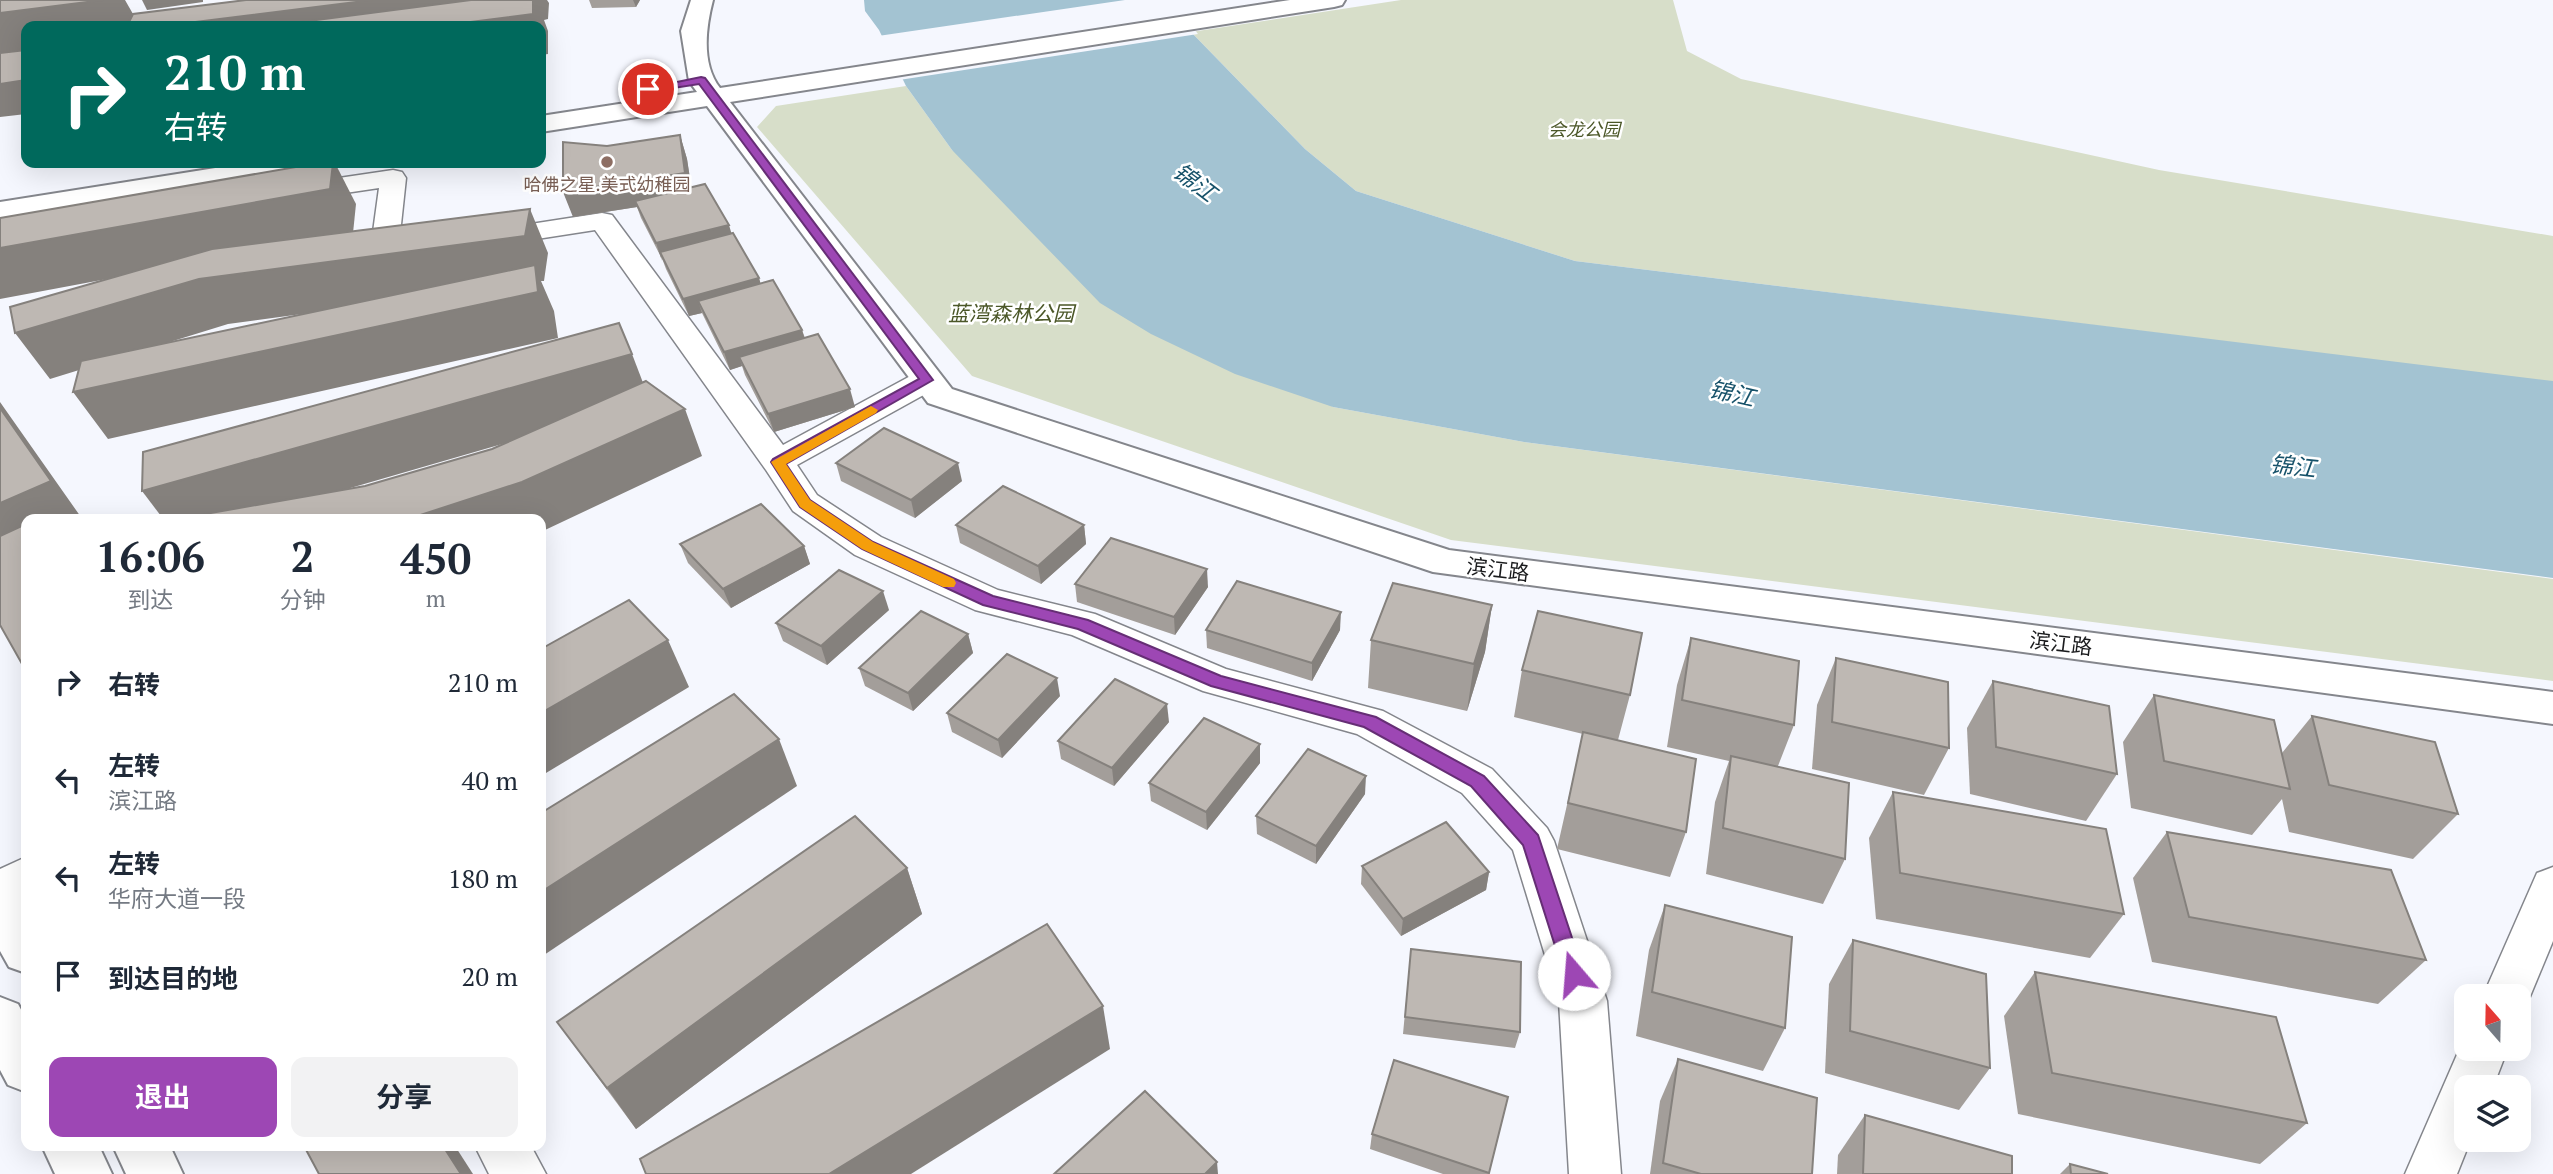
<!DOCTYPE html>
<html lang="zh">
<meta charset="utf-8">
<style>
:root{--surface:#fff;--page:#f2f2f3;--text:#1f2937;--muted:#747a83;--accent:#9d47b4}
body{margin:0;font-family:"PT Serif","Noto Sans SC",serif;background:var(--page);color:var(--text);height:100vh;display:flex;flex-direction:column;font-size:26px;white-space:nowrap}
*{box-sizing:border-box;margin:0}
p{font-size:23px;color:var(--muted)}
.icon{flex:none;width:38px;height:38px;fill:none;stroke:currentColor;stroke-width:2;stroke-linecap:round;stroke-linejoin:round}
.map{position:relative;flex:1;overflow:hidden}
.drawer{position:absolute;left:21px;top:514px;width:525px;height:637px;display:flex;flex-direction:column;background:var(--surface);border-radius:14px;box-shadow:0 7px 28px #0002}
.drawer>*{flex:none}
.banner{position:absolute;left:21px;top:21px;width:525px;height:147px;border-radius:14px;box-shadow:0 7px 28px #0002;background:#00695c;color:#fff;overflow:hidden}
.needle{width:46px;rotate:340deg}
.controls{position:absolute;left:2454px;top:984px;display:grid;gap:14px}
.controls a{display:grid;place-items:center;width:77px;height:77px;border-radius:14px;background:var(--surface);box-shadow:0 7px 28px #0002;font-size:35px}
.pin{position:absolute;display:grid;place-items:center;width:60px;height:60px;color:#fff;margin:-30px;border:4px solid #fff;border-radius:50%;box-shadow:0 2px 7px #0007}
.me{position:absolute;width:77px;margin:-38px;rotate:342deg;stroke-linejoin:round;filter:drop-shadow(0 0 5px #0008)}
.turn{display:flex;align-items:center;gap:24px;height:147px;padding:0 28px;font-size:32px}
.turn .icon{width:91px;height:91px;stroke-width:2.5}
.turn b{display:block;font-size:49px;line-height:60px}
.eta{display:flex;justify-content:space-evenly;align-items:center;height:119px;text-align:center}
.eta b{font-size:42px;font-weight:700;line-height:49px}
.action{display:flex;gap:14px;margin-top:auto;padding:14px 28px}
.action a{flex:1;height:80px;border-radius:14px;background:var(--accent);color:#fff;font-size:28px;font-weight:700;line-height:80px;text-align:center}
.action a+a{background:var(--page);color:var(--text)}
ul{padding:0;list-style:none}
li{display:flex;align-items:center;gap:21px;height:98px;padding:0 28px}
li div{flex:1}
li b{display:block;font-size:26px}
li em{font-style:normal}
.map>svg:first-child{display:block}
</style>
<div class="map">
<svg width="2553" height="1174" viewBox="0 0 2553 1174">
<rect width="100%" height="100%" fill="#f5f7fe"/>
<g fill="#d7dec9">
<path d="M1401 0H1673L1687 51 1741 79 2159 170 2553 236V382L1575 261 1356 191 1305 149 1191 32Z"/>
<path d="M906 86 952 150 1333 407 1524 442 2553 579V681L1451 540 972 376 757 127 776 106Z"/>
</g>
<path fill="#a3c3d2" d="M864 0H1166L1191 32 1305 149 1356 191 1575 261 2553 381V578L1524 442 1333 407 1235 374 1151 334 1100 303 952 150 906 86 879 30 865 11Z"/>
<path fill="#f5f7fe" d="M1125 0H1171L1198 34 899 80 878 36Z"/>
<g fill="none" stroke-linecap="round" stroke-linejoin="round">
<defs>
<g id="street">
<path d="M393 170 402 172 406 178 399 243 416 245 420 251 416 257C402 260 388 263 374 260L370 254 379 188 298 200 289 198 285 192 289 186 298 184Z"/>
<path d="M602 213 612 215 783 445 916 373 927 371 938 373 943 380 938 387 797 465 817 495 881 537 998 590 1095 614 1226 669 1383 711 1492 769 1547 828 1554 841 1607 1001 1621 1174H1569L1559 1001 1513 850 1462 793 1357 734 1203 691 1072 635 975 610 855 555 793 511 766 470 595 230 491 246 481 244 477 238 481 232 491 230Z"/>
<path d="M26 857V900L0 912V869Z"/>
<path d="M2553 867V941L2524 1011 2518 1013V996H2483L2537 873Z"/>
<path d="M2466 1034V1048H2508L2493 1087H2466V1139H2471L2457 1174H2405Z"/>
<path d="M475 1146H531L546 1174H489Z"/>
</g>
<g id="secondary">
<path d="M691 0H713C706 27 701 64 720 88L1290 0H1345L1342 5 1334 7 730 102 952 389 1449 550 2553 692V724L1433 572 928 403 707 106 541 132V116L697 92 689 81 681 31Z"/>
<path d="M247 163H311L307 169 297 171 0 218V202Z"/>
<path d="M0 887 17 893 26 909V973L9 967 0 951Z"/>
<path d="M0 997 18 1004 26 1019V1092L8 1085 0 1070Z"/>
<path d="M42 1146H99L112 1174H55Z"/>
<path d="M113 1146H170L183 1174H126Z"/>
</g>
</defs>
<use href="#street" stroke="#84868c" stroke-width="3"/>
<use href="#secondary" stroke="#84868c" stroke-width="4"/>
<use href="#street" fill="#fff" fill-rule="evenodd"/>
<use href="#secondary" fill="#fff" fill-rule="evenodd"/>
</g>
<g fill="#a39e9a">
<path d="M589 0H640L636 7 592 8Z"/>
<path d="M680 135 687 159 691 187 731 233 759 278 760 284 802 330 805 338 855 407 774 432 745 375 742 366 730 370 702 313 689 316 666 269 663 261 641 218 637 207 573 217 607 146Z"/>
<path d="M836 463 962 481 915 518 841 481Z"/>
<path d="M956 525H1084L1086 544 1041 584 960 543Z"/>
<path d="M680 544 804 546 810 564 731 608 688 563Z"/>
<path d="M1075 584 1208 587 1175 635 1077 602Z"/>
<path d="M1492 605 1485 652 1467 711 1368 688 1371 640Z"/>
<path d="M889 610 827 665 783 641 776 623Z"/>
<path d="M1206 630H1340L1312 681 1207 648Z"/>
<path d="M968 634 973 653 913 711 865 686 859 668Z"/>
<path d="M1691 638 1794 725 1778 766 1845 859 1823 904 1706 874 1715 802 1729 761 1667 747 1677 685Z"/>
<path d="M1836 658 1949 748 1924 795 1812 769 1817 705Z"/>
<path d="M1522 670 1630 695 1618 740 1686 832 1670 877 1557 849 1583 734 1514 717Z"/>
<path d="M1993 681 2117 774 2086 821 1970 794 1967 728Z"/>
<path d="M2154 695 2282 753 2312 716 2458 814 2413 859 2289 832 2282 799 2252 835 2131 808 2123 742Z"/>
<path d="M1060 696 1002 758 952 732 947 713Z"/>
<path d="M1169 722 1114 786 1061 759 1058 741Z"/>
<path d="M1260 744V763L1207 830 1151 801 1149 783Z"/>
<path d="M1893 792 2124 914 2090 958 1876 919 1869 838Z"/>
<path d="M1365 794 1316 864 1257 834 1256 816Z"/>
<path d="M2167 832 2426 960 2378 1004 2152 962 2133 878Z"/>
<path d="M1362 866 1489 872 1486 890 1401 936 1361 884Z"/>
<path d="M907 868 922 914 636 1129 557 1022Z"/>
<path d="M1665 905 1785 1028 1763 1071 1636 1036 1649 950Z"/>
<path d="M1853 940 1990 1068 1959 1110 1825 1073 1829 984Z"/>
<path d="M1411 949 1520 1032 1515 1048 1403 1034Z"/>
<path d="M2035 972 2307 1123 2260 1164 2018 1114 2004 1016Z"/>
<path d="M1678 1059 1812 1174H1650L1660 1101Z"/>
<path d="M1508 1097 1489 1174H1443L1370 1149 1372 1134Z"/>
<path d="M1865 1115 2012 1174H1837L1838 1155Z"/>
<path d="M2070 1164 2108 1174H2060Z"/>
</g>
<g fill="#85817d">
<path d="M0 0H125L137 21 135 26H26V53L0 57Z"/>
<path d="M142 0H203V2L147 10Z"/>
<path d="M252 0H547L549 3 548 19 544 20 548 31V54L541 55V26H163Z"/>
<path d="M633 0H640L636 7Z"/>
<path d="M26 80V114L0 117V84Z"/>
<path d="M680 135 687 159 693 197 635 201 637 207 573 217 563 192Z"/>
<path d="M333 163H335L356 204 353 233 0 299V248Z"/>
<path d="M530 209 548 253 544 281H541L554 311 558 338 108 439 73 392 537 282 228 324 50 379 15 333 199 279Z"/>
<path d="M729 225 734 242 660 252 662 261 656 243Z"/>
<path d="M759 278 764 295 698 301 702 313 689 316 683 299Z"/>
<path d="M802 330 807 347 739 357 742 366 730 370 724 352Z"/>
<path d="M632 354 650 401 240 520H164L142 491Z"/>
<path d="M850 389 855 407 774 432 768 414Z"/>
<path d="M0 402 83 520H26V556L0 552Z"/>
<path d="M685 409 702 456 545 530 541 531V520H405Z"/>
<path d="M958 463 962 481 915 518 911 500Z"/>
<path d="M1084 525 1086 544 1041 584 1038 566Z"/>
<path d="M804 546 810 564 731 608 723 589Z"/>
<path d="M1207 569 1208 587 1175 635 1174 617Z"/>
<path d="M883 591 889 610 827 665 821 646Z"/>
<path d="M1492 605 1485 652 1467 711 1474 664Z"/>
<path d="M1341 612 1340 630 1312 681V663Z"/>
<path d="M968 634 973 653 913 711 908 693Z"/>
<path d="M668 640 689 687 541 776V713Z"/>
<path d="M1057 678 1060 696 1002 758 998 740Z"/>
<path d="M1167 704 1169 722 1114 786 1112 768Z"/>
<path d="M779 739 797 786 541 957V892Z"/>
<path d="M1260 744V763L1207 830 1206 812Z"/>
<path d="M1366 776 1365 794 1316 864V846Z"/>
<path d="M907 868 922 914 636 1129 607 1088Z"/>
<path d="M1489 872 1486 890 1401 936 1403 919Z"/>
<path d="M1103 1006 1110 1049 911 1174H829Z"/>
<path d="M443 1146H455L473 1174H461Z"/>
<path d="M1217 1162 1218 1174H1205Z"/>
</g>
<g fill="#beb8b3" stroke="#85817d" stroke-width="2">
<path d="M0 0H103L0 13Z"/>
<path d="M246 0H372L163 26H127L133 14Z"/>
<path d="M471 0H533V14L439 26H270Z"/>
<path d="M26 50V80L0 84V53Z"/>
<path d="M680 135 685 173 563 192V142L607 146Z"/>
<path d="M319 163H333L330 189 0 248V218Z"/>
<path d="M705 184 729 225 656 243 635 201Z"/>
<path d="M530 209 525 236 199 279 15 333 10 307 212 249Z"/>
<path d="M733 233 759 278 683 299 660 252Z"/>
<path d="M535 265 538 292 73 392 81 361Z"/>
<path d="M773 280 802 330 724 352 698 301Z"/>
<path d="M619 323 632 354 142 491 143 452Z"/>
<path d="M818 334 850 389 768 414 739 357Z"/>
<path d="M646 381 685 409 522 482 405 520H202L205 514 365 486 492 449Z"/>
<path d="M0 408 51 481 0 503Z"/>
<path d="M884 428 958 463 911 500 836 463Z"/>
<path d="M1003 486 1084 525 1038 566 956 525Z"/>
<path d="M761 504 804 546 723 589 680 544Z"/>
<path d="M26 524V671L0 625V536Z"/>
<path d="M1111 538 1207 569 1174 617 1075 584Z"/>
<path d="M839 570 883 591 821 646 776 623Z"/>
<path d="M1237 581 1341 612 1312 663 1206 630Z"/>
<path d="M1393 583 1492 605 1474 664 1371 640Z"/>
<path d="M629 600 668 640 541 713V649Z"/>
<path d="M921 611 968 634 908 693 859 668Z"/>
<path d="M1538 611 1642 633 1630 695 1522 670Z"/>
<path d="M1691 638 1799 661 1794 725 1682 700Z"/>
<path d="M1007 654 1057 678 998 740 947 713Z"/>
<path d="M1836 658 1948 682 1949 748 1832 722Z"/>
<path d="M1115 679 1167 704 1112 768 1058 741Z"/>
<path d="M1993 681 2109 706 2117 774 1996 747Z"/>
<path d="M734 694 779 739 541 892V813Z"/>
<path d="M2154 695 2274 720 2290 789 2164 761Z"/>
<path d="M2312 716 2435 742 2458 814 2329 785Z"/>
<path d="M1204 718 1260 744 1206 812 1149 783Z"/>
<path d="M1583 732 1696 759 1686 832 1568 803Z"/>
<path d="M1308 749 1366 776 1316 846 1256 816Z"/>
<path d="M1731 756 1849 783 1845 859 1723 828Z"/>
<path d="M1893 792 2106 829 2124 914 1900 873Z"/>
<path d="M855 816 907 868 607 1088 557 1022Z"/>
<path d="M1446 822 1489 872 1403 919 1362 866Z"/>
<path d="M2167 832 2391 870 2426 960 2189 917Z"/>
<path d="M1665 905 1792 937 1785 1028 1652 992Z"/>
<path d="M1047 924 1103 1006 829 1174H646L640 1159Z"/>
<path d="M1853 940 1986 974 1990 1068 1850 1031Z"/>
<path d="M1411 949 1521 962 1520 1032 1405 1017Z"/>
<path d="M2035 972 2276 1017 2307 1123 2052 1073Z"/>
<path d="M1678 1059 1817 1098 1812 1174H1701L1663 1163Z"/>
<path d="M1394 1060 1508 1097 1489 1173 1372 1134Z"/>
<path d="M1145 1091 1217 1162 1205 1174H1054Z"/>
<path d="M1865 1115 2012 1156V1174H1863Z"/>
<path d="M304 1146H443L461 1174H319Z"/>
<path d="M2070 1164 2108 1174H2071Z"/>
</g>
<path fill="#9d47b4" stroke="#662e75" stroke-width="2" d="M701 77 705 78 933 380 786 464 810 500 873 542 993 596 1088 620 1221 676 1376 717 1484 776 1538 835 1584 974 1581 980 1574 983 1567 980 1564 974 1523 845 1471 786 1364 727 1211 686 1078 629 983 605 862 549 800 507 771 462 773 459 919 379 699 84 648 92 643 89Z"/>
<path fill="#f59e0b" d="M871 406 878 410 876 413 786 464 810 500 873 542 954 579 956 583 954 587H943L862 549 800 507 771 462Z"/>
<circle fill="#8d6e63" stroke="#fff" stroke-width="2.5" cx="607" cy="162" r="7"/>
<g text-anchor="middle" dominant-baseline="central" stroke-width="5" stroke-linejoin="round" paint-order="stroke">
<g font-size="18" font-style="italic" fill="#4b5728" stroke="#fff">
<text x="1584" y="129">会龙公园</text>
</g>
<g font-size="18" fill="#785e54" stroke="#fff">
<text x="607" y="184">哈佛之星.美式幼稚园</text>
</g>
<g font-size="21" font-style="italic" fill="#4b5728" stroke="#fff">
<text x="1011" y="313">蓝湾森林公园</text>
</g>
<g font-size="21" fill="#1a1b1d" stroke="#fff">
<text transform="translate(1498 569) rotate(7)">滨江路</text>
<text transform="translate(2061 643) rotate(7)">滨江路</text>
</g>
<g font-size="23" font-style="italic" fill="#17526a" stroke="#fff">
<text transform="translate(1195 182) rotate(37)">锦江</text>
<text transform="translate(1732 393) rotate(13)">锦江</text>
<text transform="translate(2293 466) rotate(6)">锦江</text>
</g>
</g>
</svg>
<div class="controls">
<a><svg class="needle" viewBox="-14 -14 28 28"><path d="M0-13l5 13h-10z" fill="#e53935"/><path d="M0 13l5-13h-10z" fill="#747a83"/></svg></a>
<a><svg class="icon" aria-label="layers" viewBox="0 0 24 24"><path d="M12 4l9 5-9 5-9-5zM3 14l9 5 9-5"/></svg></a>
</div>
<div class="pin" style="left:648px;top:89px;background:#d93025"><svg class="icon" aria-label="arrive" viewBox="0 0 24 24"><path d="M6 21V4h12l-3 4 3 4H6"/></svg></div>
<svg class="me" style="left:1574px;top:974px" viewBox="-20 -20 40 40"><circle r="19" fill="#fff"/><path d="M0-13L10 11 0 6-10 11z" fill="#9d47b4"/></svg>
<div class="banner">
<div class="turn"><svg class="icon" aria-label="right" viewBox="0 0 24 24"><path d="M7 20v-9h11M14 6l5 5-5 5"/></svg><div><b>210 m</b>右转</div></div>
</div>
<section class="drawer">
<div class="eta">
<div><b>16:06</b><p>到达</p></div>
<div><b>2</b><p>分钟</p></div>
<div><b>450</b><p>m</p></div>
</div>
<ul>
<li><svg class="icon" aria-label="right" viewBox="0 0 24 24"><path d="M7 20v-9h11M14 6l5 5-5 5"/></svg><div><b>右转</b></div><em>210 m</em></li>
<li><svg class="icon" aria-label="left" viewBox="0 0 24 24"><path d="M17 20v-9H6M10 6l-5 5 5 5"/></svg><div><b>左转</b><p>滨江路</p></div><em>40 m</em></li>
<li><svg class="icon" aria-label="left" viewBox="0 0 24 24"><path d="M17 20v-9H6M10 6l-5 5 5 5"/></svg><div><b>左转</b><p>华府大道一段</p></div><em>180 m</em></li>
<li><svg class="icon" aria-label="arrive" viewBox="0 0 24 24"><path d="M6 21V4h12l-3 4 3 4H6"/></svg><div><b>到达目的地</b></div><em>20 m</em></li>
</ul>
<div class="action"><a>退出</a><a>分享</a></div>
</section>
</div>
